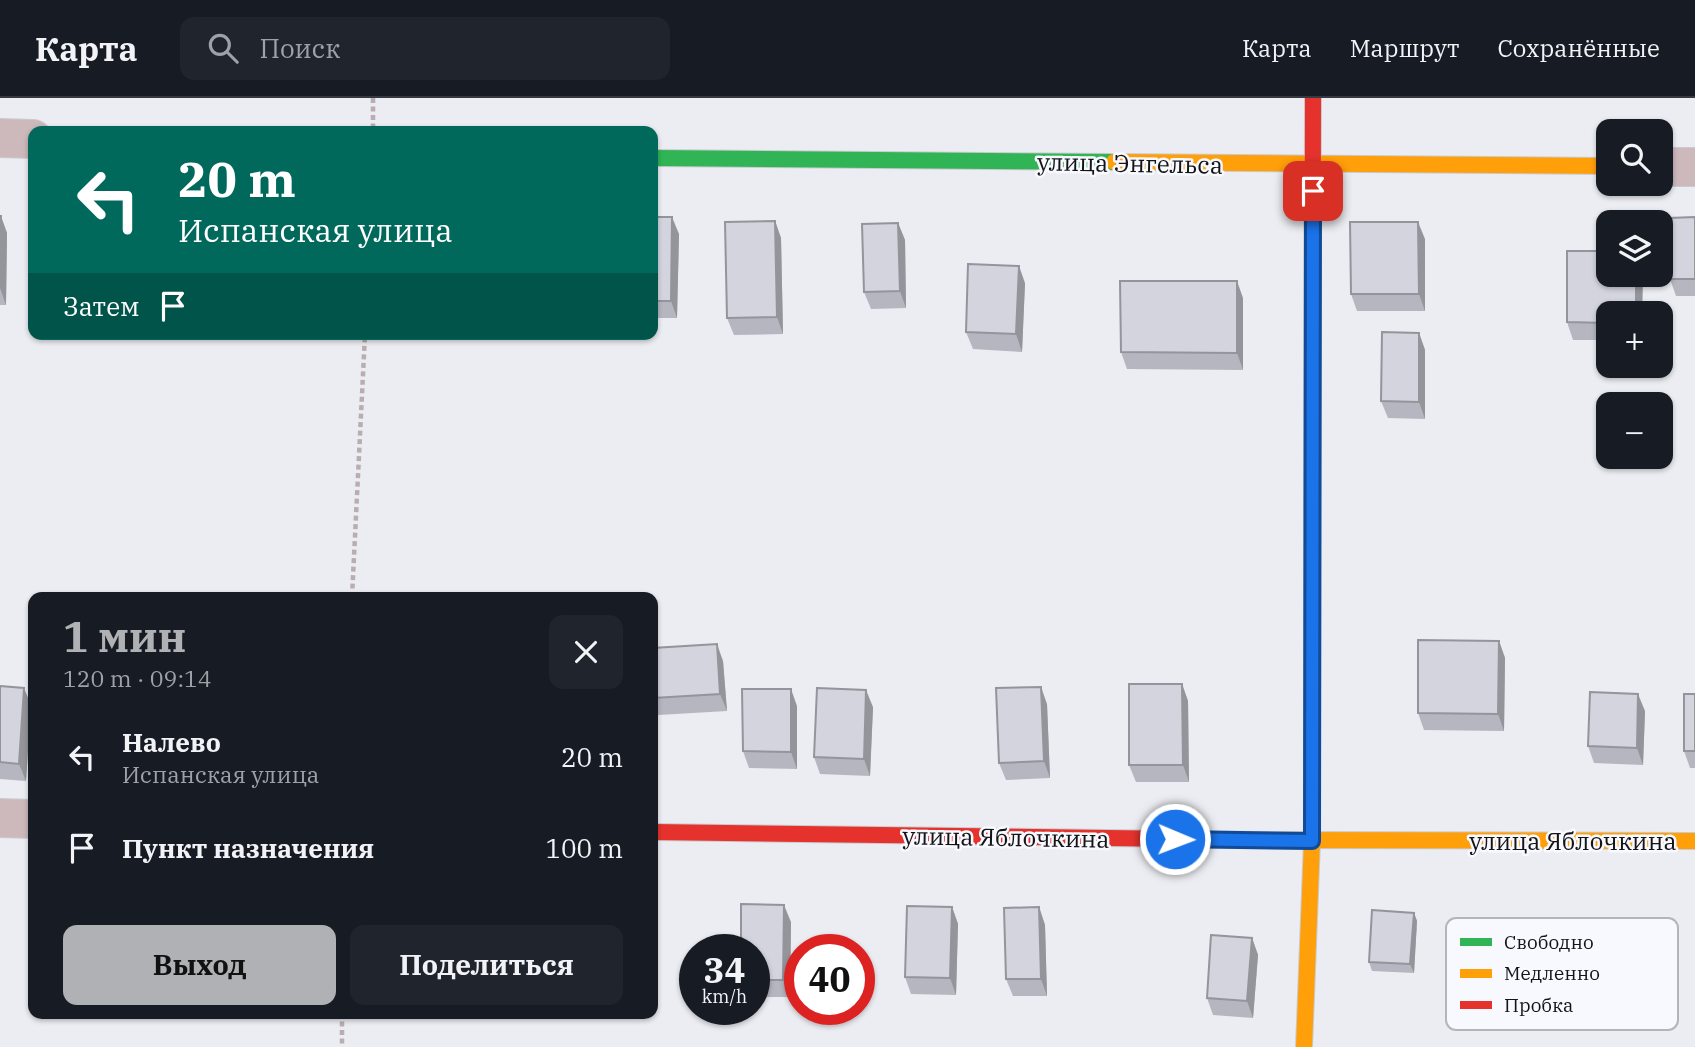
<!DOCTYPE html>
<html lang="ru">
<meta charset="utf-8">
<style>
:root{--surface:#171b24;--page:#20242c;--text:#f1f3f6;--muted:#9ea1a6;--line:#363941;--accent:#b0b1b4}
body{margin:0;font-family:"IBM Plex Serif",serif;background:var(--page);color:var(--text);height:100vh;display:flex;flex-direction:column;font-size:26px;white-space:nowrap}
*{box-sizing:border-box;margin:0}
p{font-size:23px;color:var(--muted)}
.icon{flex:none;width:38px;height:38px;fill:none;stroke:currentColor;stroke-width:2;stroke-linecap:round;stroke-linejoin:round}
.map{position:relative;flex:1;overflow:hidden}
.drawer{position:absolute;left:28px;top:494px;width:630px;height:427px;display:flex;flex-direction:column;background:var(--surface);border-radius:14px;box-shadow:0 2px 5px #0004}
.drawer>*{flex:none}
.top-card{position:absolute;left:28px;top:28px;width:630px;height:214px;border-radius:14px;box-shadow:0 2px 5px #0004;background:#00695c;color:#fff;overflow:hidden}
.fabs{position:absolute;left:1596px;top:21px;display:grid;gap:14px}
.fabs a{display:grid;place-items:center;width:77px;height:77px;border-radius:14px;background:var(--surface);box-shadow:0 2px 5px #0004;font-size:35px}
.speed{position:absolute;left:679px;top:836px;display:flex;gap:14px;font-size:35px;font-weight:700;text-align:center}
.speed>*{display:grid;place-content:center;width:91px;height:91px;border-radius:50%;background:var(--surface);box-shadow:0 2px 5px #0004;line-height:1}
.speed small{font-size:18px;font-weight:400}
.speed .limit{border:10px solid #d22;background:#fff;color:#111}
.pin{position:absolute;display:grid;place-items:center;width:60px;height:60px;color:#fff;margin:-30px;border-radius:14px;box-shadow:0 4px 10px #0006}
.me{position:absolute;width:77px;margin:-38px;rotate:91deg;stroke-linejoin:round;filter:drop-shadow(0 0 5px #0008)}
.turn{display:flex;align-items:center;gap:24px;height:147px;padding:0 35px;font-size:32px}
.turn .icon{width:91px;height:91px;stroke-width:2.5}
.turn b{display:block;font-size:49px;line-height:60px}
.then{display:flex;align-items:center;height:66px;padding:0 35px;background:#0003;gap:14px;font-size:26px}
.round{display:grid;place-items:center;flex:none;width:74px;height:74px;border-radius:14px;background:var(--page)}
.overview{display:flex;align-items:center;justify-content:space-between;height:119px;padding:0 35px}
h1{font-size:42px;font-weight:700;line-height:52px;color:var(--accent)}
.cta{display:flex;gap:14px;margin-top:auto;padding:14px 35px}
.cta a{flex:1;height:80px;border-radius:14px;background:var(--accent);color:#111;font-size:28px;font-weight:700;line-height:80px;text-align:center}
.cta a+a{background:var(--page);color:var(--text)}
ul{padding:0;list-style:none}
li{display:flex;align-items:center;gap:21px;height:91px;padding:0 35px}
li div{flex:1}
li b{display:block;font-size:26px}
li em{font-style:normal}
header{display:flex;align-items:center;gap:42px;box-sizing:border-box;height:98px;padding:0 35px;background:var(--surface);border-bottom:2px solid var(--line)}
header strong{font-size:33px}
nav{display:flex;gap:38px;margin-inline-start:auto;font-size:24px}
.search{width:490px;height:63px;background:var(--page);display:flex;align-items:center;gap:18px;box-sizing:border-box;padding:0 24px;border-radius:14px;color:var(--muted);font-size:26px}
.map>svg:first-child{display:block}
</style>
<header>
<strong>Карта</strong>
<div class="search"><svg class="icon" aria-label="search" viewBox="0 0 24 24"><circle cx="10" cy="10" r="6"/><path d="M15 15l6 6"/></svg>Поиск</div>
<nav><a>Карта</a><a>Маршрут</a><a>Сохранённые</a></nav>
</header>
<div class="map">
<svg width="1695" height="949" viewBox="0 0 1695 949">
<rect width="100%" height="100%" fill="#ecedf2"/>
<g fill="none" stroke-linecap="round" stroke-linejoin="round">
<defs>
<g id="street">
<path d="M0 40 33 41"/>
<path d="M1661 69H1695"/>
<path d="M0 720 33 721"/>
</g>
<path id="fast" d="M653 60 1114 64"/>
<g id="slow">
<path d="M1114 64 1608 68"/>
<path d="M1253 742 1695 743"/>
<path d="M1304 949 1312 743V407"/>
</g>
<g id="jam">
<path d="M1312 407 1313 0"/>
<path d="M653 734 1253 742"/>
</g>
</defs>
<use href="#street" stroke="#cacbce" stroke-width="40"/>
<use href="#fast" stroke="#cacbce" stroke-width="18"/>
<use href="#slow" stroke="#cacbce" stroke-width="18"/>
<use href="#jam" stroke="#cacbce" stroke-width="18"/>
<g stroke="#b9adb1" stroke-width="4.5" stroke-dasharray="5 3.5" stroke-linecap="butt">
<path d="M373 0V33"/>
<path d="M352 499 365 236"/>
<path d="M342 915V949"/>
</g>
<use href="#street" stroke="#cdb8bc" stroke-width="38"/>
<use href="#fast" stroke="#30b455" stroke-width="16"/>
<use href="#slow" stroke="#ff9f0a" stroke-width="16"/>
<use href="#jam" stroke="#e5322d" stroke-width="16"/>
</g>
<g fill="#b5b6bf">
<path d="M0 118 7 135 6 207H0Z"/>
<path d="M653 119 679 136 677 220H653Z"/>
<path d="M1695 119V198H1676L1670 181Z"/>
<path d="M775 123 781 140 783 236 734 237 727 220Z"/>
<path d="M898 125 905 142 906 210 871 211 864 194Z"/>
<path d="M1425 141V213H1357L1351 196Z"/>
<path d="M1608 177H1643L1642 215H1608V242H1573L1567 224Z"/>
<path d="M1025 185 1022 254 973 251 966 234Z"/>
<path d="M1243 200V272L1127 271 1121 254Z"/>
<path d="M1419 235 1425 252V321L1388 320 1381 303Z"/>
<path d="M1499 543 1505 560 1504 633 1424 632 1418 615Z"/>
<path d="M653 550 723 563 727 613 658 617 653 602Z"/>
<path d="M1182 586 1188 603 1189 684H1136L1129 667Z"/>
<path d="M0 588 31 607 26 683 0 681Z"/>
<path d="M1695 596V670H1690L1684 653Z"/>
<path d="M1047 606 1050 680 1006 682 999 665Z"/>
<path d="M797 608V671L749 670 743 653Z"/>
<path d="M873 609 870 678 820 676 814 659Z"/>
<path d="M1645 613 1643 667 1594 665 1588 648Z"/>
<path d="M952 809 958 826 956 897 911 896 905 879Z"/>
<path d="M1039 809 1045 827 1047 898H1013L1006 881Z"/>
<path d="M1414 815 1417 823 1414 875 1372 873 1369 864Z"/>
<path d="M791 824 790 899H754V852Z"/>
<path d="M1608 826 1614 843 1607 912 1555 906 1549 889Z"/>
<path d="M1252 840 1258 857 1253 920 1213 917 1207 900Z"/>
</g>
<g fill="#94949b">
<path d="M1 118 7 135 6 207 0 190Z"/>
<path d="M672 119 679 136 677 220 671 203Z"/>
<path d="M775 123 781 140 783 236 777 219Z"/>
<path d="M1418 124 1425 141V213L1419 196Z"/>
<path d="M898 125 905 142 906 210 900 193Z"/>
<path d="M1019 168 1025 185 1022 254 1016 236Z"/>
<path d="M1636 177H1643L1642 215H1636Z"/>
<path d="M1237 183 1243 200V272L1237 255Z"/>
<path d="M1419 235 1425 252V321L1419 304Z"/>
<path d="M1499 543 1505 560 1504 633 1498 616Z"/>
<path d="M717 546 723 563 727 613 720 596Z"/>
<path d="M1182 586 1188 603 1189 684 1183 667Z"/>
<path d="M1041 589 1047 606 1050 680 1044 663Z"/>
<path d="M24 590 31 607 26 683 19 666Z"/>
<path d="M791 591 797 608V671L791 654Z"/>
<path d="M866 592 873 609 870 678 864 661Z"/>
<path d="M1638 596 1645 613 1643 667 1637 650Z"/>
<path d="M784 807 791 824 790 899 783 882Z"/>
<path d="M952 809 958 826 956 897 950 880Z"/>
<path d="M1039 809 1045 827 1047 898 1041 881Z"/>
<path d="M1414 815 1417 823 1414 875 1410 866Z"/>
<path d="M1608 826 1614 843 1607 912 1600 895Z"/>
<path d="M1252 840 1258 857 1253 920 1247 903Z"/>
</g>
<g fill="#d3d4de" stroke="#94949b" stroke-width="2">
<path d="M0 118H1L0 190Z"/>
<path d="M653 119H672L671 203H653Z"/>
<path d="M1695 119V181H1670L1669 120Z"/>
<path d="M775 123 777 219 727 220 725 124Z"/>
<path d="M1350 124H1418L1419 196H1351Z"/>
<path d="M898 125 900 193 864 194 862 126Z"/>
<path d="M1567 153H1608V177H1636V215H1608V225L1567 224Z"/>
<path d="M968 166 1019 168 1016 236 966 234Z"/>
<path d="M1120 183H1237V255L1121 254Z"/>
<path d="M1382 234 1419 235V304L1381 303Z"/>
<path d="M1418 542 1499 543 1498 616 1418 615Z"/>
<path d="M717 546 720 596 653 600V550Z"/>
<path d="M1129 586H1182L1183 667H1129Z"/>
<path d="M0 588 24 590 19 666 0 664Z"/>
<path d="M1041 589 1044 663 999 665 996 590Z"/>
<path d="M817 590 866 592 864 661 814 659Z"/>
<path d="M742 591H791V654L743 653Z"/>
<path d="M1590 594 1638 596 1637 650 1588 648Z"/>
<rect x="1684" y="596" width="11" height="57"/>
<path d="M741 806 784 807 783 882H754V852H741Z"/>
<path d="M907 808 952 809 950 880 905 879Z"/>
<path d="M1039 809 1041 881H1006L1004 810Z"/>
<path d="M1372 812 1414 815 1410 866 1369 864Z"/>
<path d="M1211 837 1252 840 1247 903 1207 900Z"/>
</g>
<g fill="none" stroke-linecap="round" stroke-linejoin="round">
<defs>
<path id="route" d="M1175 741 1312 743 1313 93"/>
</defs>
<use href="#route" stroke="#114b97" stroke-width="18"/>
<use href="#route" stroke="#1a73e8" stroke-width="12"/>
</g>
<g text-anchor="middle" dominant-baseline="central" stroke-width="5" stroke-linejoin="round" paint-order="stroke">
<g font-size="24" fill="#141417" stroke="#f8f9fe">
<text transform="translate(1130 65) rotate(1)">улица Энгельса</text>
<text transform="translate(1006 739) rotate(1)">улица Яблочкина</text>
<text x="1573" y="743">улица Яблочкина</text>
</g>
</g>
<rect x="1446" y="820" width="232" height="112" rx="10" fill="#f8f9fe" stroke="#b4b4b9" stroke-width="2"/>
<rect x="1460" y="840" width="32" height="8" fill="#30b455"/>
<rect x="1460" y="871" width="32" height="9" fill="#ff9f0a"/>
<rect x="1460" y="903" width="32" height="8" fill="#e5322d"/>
<g font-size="19" fill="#141417">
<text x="1504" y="851">Свободно</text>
<text x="1504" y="882">Медленно</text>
<text x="1504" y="914">Пробка</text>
</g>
</svg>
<div class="fabs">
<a><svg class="icon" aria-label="search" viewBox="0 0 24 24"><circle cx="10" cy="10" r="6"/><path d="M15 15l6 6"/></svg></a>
<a><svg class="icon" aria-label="layers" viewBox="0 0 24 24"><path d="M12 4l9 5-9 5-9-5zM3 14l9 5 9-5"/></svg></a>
<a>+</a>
<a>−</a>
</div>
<div class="speed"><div>34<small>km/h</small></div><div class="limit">40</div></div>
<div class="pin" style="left:1313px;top:93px;background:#d93025"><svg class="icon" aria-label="arrive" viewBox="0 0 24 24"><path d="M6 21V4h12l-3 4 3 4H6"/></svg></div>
<svg class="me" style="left:1175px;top:741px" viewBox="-20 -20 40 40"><circle r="17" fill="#1a73e8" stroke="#fff" stroke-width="3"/><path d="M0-11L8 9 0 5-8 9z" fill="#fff"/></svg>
<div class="top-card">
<div class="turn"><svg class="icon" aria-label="left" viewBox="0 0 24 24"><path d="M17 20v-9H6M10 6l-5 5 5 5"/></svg><div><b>20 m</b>Испанская улица</div></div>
<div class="then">Затем<svg class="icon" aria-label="arrive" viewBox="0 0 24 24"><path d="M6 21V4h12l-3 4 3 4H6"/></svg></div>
</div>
<section class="drawer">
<div class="overview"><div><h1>1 мин</h1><p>120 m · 09:14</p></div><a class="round"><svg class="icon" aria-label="close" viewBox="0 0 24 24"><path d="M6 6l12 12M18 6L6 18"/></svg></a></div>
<ul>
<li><svg class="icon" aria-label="left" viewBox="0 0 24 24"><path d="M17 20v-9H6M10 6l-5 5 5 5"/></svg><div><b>Налево</b><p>Испанская улица</p></div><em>20 m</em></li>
<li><svg class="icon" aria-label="arrive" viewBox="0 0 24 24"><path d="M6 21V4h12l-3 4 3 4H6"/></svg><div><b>Пункт назначения</b></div><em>100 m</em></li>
</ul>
<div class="cta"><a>Выход</a><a>Поделиться</a></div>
</section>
</div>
